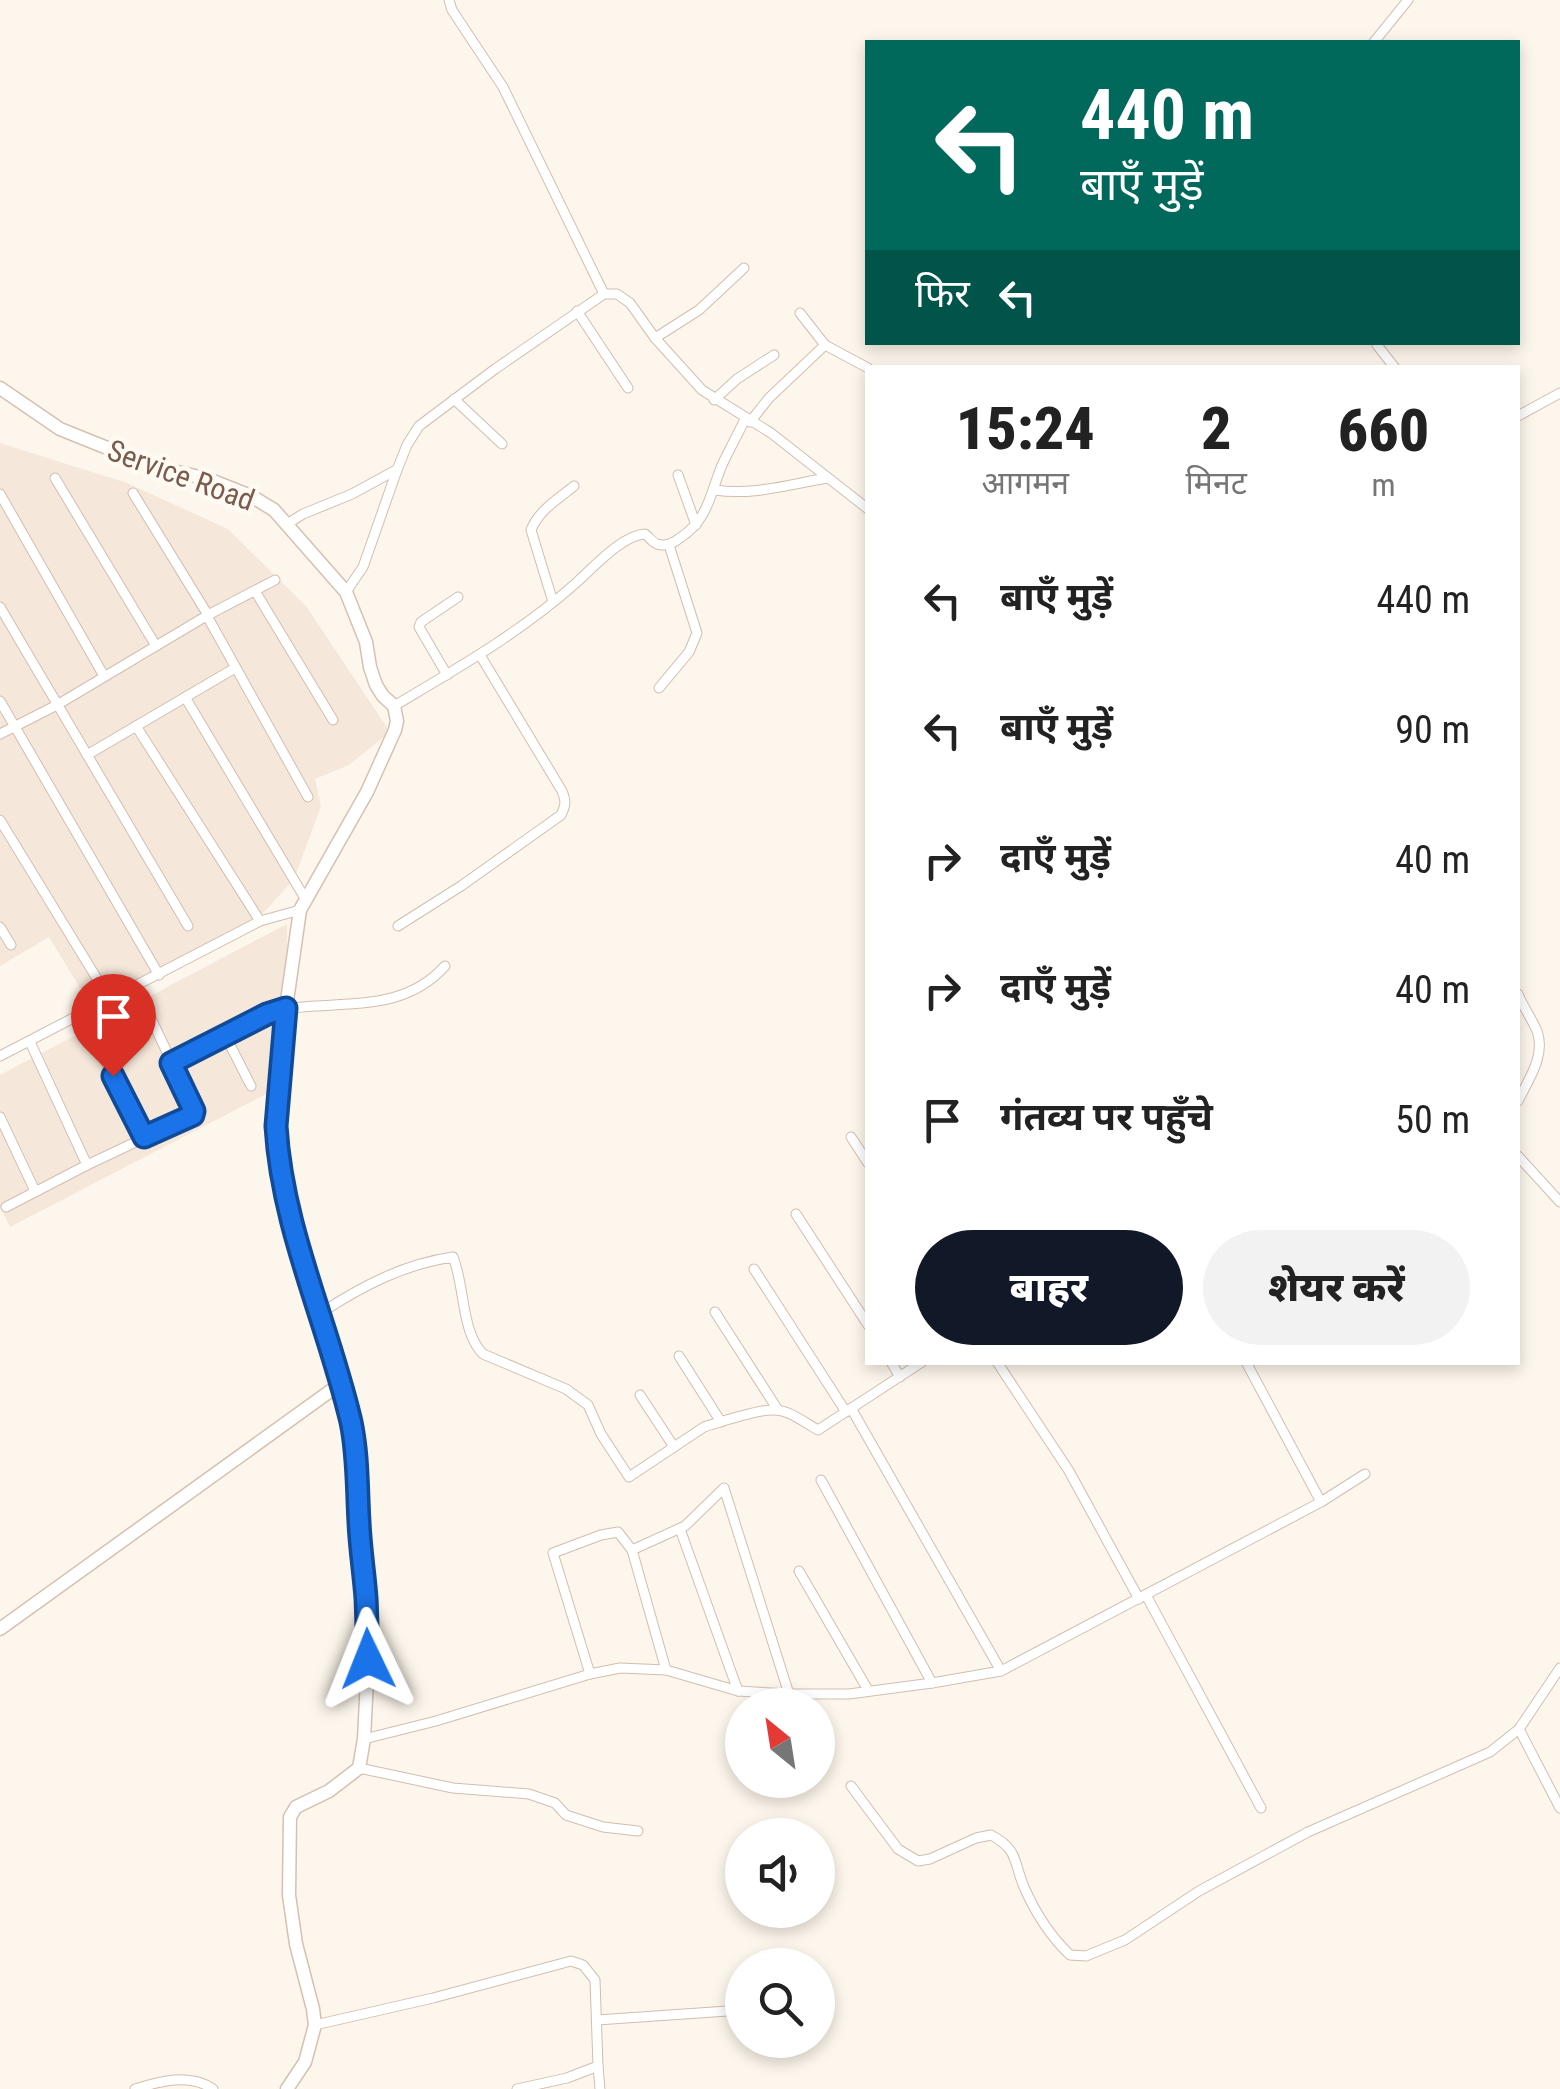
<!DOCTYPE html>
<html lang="hi">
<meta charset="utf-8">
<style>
:root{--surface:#fff;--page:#f2f2f2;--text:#222;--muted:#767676;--accent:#111827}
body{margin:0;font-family:"Roboto Condensed","Noto Sans Devanagari",sans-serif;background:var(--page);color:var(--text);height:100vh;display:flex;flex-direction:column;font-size:38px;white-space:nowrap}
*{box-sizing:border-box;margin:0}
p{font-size:32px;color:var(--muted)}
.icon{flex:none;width:55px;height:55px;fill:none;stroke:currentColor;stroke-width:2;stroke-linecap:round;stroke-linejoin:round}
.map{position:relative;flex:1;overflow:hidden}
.panel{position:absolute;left:865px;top:365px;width:655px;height:1000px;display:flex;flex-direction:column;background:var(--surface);border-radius:0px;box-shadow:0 5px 15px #0003}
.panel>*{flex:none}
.banner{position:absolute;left:865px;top:40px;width:655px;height:305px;border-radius:0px;box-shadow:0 5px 15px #0003;background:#00695c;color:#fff;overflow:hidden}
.needle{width:65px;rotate:330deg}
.tools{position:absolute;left:725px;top:1688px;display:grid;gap:20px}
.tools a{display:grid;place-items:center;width:110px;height:110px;border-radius:50%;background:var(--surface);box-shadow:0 5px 15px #0003;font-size:50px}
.pin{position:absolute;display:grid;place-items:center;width:85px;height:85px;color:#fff;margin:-102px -42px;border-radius:50% 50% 50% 0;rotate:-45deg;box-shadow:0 0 10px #0007}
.pin .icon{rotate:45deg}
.me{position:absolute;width:110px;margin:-55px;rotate:358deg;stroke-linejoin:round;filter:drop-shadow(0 0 8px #0008)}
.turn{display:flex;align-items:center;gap:35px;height:210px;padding:0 50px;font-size:45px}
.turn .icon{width:130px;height:130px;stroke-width:2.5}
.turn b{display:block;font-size:70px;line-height:85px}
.then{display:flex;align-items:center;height:95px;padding:0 50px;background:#0003;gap:20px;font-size:38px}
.eta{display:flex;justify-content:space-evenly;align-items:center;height:170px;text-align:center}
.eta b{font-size:60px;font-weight:800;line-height:70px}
.action{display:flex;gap:20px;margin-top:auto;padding:20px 50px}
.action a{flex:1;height:115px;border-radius:60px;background:var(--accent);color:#fff;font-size:40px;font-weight:800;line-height:115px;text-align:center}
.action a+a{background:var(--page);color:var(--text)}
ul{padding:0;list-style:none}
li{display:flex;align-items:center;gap:30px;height:130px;padding:0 50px}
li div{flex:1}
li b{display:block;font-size:38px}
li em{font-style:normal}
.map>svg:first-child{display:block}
</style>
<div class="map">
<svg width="1560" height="2089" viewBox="0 0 1560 2089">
<rect width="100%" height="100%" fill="#fdf6ec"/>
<g fill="#f5e8da">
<path d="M0 443 127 483 228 529 306 606 390 732 349 765 315 779 321 806 294 879 257 920 96 1014 49 937 0 966Z"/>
<path d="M287 924 288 1014 272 1091 10 1227 0 1207V1075Z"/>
</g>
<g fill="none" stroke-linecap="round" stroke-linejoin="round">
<defs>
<g id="street">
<path d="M449 0 452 10 503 87 604 294"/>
<path d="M1374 42 1408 0"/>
<path d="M577 311 628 388"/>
<path d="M800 313 825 345 868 368"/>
<path d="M655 338 699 310 744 268"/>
<path d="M1377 345 1395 368"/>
<path d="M454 399 502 444"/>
<path d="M714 400 737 379 774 355"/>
<path d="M1518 416 1560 393"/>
<path d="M750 422 769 398 825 345"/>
<path d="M678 475 696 525"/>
<path d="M55 478 156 646"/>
<path d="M715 490C753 496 790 484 828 478"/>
<path d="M133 493 208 615"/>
<path d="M0 494 104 676"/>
<path d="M287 524 303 514 352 494 396 470"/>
<path d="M255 591 333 720"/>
<path d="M346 592 363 567 397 470 407 445 419 426 495 369 604 294H617L630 303 655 338 702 390 771 433 868 509"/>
<path d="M553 602 531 530C539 510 558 499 574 486"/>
<path d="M0 607 188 926"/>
<path d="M207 616 308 797"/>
<path d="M447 675 419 627 421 622 458 597"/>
<path d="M659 688 689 652 697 633 669 545"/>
<path d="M185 697 306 900"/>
<path d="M0 701 159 975"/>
<path d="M394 706C458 668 521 632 576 583 593 568 622 535 645 534 649 537 652 542 657 544 666 547 673 543 680 538 710 518 710 492 723 463 730 448 738 434 745 419"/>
<path d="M136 726 260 921"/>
<path d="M0 734 57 705 208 615 275 580"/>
<path d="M87 755 235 668"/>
<path d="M0 820 110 1000"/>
<path d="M398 926 461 886 561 815C566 805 566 801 562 791L480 655"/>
<path d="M0 927 11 945"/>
<path d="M1518 994C1523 1007 1532 1019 1537 1031 1546 1056 1528 1080 1518 1101"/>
<path d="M82 1015 144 1137"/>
<path d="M225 1035 251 1086"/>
<path d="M30 1042 87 1165 193 1115 195 1111 136 987"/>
<path d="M0 1056 260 921 300 910"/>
<path d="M171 1063C203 1046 235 1025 269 1013 284 1008 299 1007 315 1006 364 1003 410 1005 445 966"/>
<path d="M0 1117 35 1191"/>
<path d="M851 1137 868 1163"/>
<path d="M1518 1156 1560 1202"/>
<path d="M6 1207 87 1165"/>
<path d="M796 1214 868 1325"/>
<path d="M754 1269 846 1412"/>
<path d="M715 1312 778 1410"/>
<path d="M321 1313C362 1286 404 1264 453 1257 465 1286 461 1332 483 1354L566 1389 588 1405 601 1434 629 1477 704 1427C720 1422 758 1409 774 1410 790 1410 805 1423 818 1430L922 1362"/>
<path d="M679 1356 721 1422"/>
<path d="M891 1362 900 1377"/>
<path d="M997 1362 1069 1471 1139 1599"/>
<path d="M1246 1362 1321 1502"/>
<path d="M640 1395 674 1447"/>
<path d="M851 1408 1001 1671"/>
<path d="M821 1480 932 1683"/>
<path d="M680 1529 738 1691"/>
<path d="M632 1550 685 1526 724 1488 789 1694"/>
<path d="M799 1571 868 1690"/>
<path d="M1146 1595 1261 1808"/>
<path d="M590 1674 553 1553 601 1535 618 1532 632 1550 666 1670"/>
<path d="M1519 1729 1560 1808"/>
<path d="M364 1739 436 1721 590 1674 620 1668 666 1670 738 1691 789 1694H849L932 1683 1001 1671 1321 1502 1365 1474"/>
<path d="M359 1768 453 1788 529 1794 555 1803 566 1815 603 1827 638 1831"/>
<path d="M851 1786 898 1849 918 1861 930 1859 976 1838 991 1835C1019 1850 1013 1861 1024 1887 1035 1912 1050 1936 1070 1955L1086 1956 1125 1940 1199 1891 1308 1832 1490 1752 1519 1729 1560 1668"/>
<path d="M597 2020 742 2010"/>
<path d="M315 2025 433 1998 571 1961 583 1965 595 1980 598 2066 567 2078 517 2089"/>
<path d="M598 2066 600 2089"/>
<path d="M135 2089C160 2081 190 2073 213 2089"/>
</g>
<g id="secondary">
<path d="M0 388 60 429 152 466 208 479 251 496 274 510 346 592 366 642 370 667 376 685 383 696 394 706 397 721 395 730 367 792 300 910 286 1008 276 1126 277 1145 292 1228 321 1313 352 1426 357 1469 359 1526 366 1596 368 1659 364 1739 359 1768 329 1791 296 1807 290 1817 289 1895 296 1944 313 2009 315 2025 305 2062 287 2089"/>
<path d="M0 1629 340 1384"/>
</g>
</defs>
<use href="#street" stroke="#d1beb0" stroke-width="11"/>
<use href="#secondary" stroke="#d6c0b0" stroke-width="15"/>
<use href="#street" stroke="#fff" stroke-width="9"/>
<use href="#secondary" stroke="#fff" stroke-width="12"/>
</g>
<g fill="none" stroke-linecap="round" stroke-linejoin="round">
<defs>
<path id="route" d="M113 1076 144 1137 193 1115 194 1111 171 1063 267 1014 286 1008 276 1126C282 1229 328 1323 351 1422 358 1455 357 1489 359 1522 360 1547 364 1572 366 1598 367 1618 367 1639 368 1659"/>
</defs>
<use href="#route" stroke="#114b97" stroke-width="25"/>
<use href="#route" stroke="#1a73e8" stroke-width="18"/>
</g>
<g text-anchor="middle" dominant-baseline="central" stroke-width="9" stroke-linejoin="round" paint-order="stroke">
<g font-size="30" fill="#7a5c4d" stroke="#fffaf3">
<text transform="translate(181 475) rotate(20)">Service Road</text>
</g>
</g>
</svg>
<div class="tools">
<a><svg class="needle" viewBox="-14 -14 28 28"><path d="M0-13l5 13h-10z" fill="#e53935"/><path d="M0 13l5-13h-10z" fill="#767676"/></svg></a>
<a><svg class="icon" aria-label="sound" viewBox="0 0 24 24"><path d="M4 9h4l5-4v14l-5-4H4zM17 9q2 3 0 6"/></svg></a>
<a><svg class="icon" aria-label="search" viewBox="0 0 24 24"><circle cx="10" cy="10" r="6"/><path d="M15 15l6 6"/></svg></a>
</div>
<div class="pin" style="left:113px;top:1076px;background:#d93025"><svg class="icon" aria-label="arrive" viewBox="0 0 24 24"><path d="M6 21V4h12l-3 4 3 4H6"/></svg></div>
<svg class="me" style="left:368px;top:1659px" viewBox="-20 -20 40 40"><path d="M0-17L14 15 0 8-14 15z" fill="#1a73e8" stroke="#fff" stroke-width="4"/></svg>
<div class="banner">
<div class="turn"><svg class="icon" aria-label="left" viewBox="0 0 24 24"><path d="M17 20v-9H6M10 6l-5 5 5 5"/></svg><div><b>440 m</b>बाएँ मुड़ें</div></div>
<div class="then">फिर<svg class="icon" aria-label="left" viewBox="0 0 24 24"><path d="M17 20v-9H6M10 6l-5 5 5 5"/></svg></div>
</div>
<section class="panel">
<div class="eta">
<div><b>15:24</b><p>आगमन</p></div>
<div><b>2</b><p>मिनट</p></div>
<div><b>660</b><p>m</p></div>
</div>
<ul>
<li><svg class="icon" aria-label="left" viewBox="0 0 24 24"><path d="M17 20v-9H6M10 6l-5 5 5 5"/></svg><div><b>बाएँ मुड़ें</b></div><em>440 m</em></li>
<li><svg class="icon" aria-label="left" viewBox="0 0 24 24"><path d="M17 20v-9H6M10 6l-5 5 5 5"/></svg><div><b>बाएँ मुड़ें</b></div><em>90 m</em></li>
<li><svg class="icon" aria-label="right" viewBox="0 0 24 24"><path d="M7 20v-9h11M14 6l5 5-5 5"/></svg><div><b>दाएँ मुड़ें</b></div><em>40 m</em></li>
<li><svg class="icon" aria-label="right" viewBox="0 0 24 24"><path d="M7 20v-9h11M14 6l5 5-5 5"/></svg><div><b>दाएँ मुड़ें</b></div><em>40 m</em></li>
<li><svg class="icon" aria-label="arrive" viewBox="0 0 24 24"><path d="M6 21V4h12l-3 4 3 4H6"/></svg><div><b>गंतव्य पर पहुँचे</b></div><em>50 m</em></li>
</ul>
<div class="action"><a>बाहर</a><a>शेयर करें</a></div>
</section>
</div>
